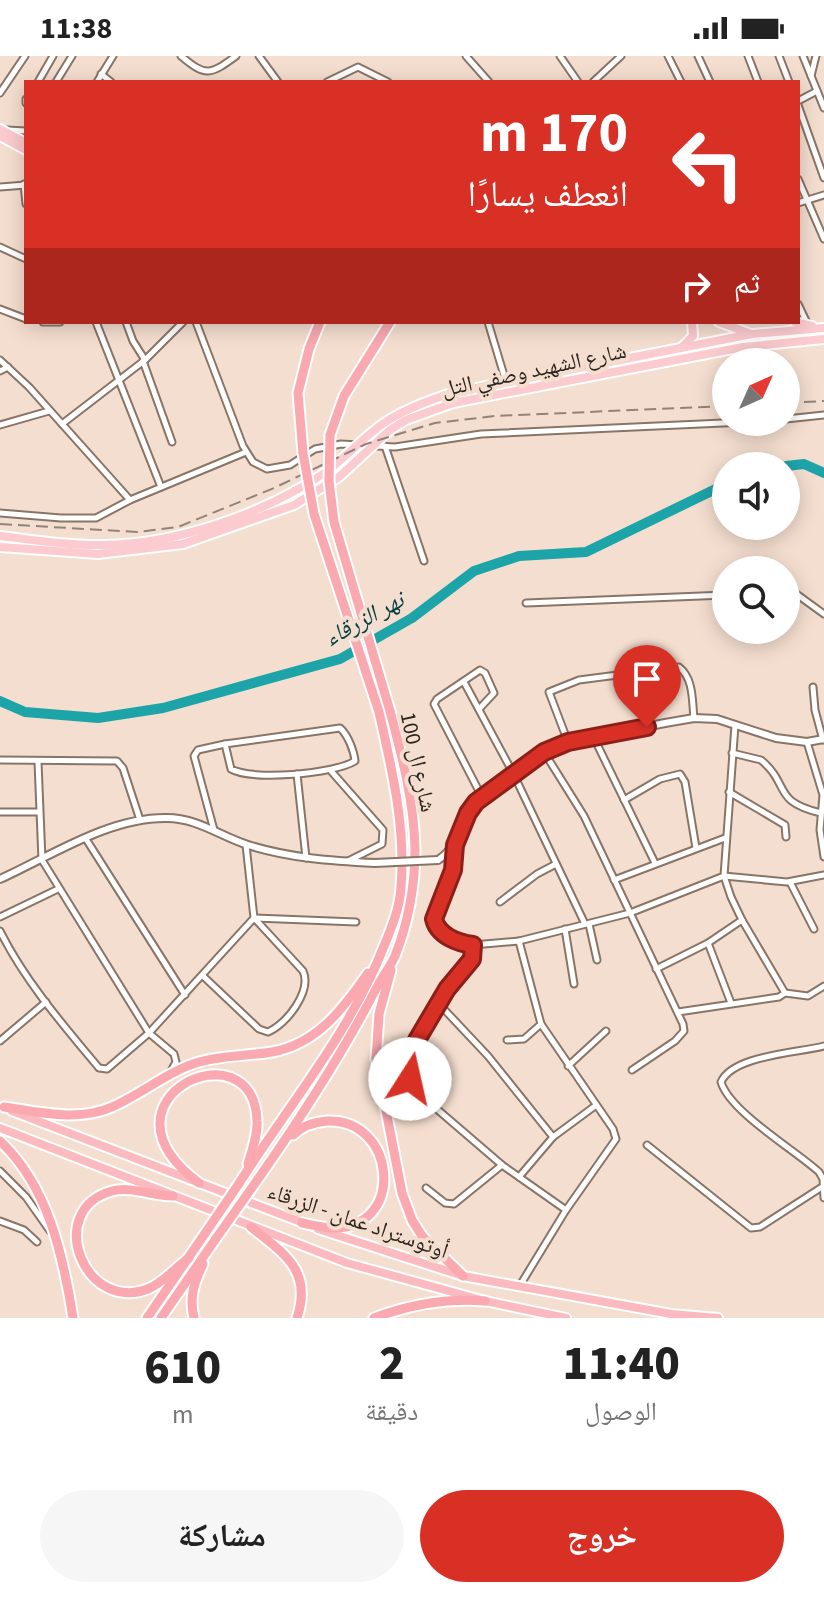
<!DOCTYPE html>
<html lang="ar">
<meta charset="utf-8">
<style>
:root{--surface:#fff;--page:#f6f6f6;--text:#222;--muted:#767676;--accent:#d93025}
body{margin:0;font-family:"Source Sans 3","Noto Naskh Arabic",sans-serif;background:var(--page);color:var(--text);direction:rtl;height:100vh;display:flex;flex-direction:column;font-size:30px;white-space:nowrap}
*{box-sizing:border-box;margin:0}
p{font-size:26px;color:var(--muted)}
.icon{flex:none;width:44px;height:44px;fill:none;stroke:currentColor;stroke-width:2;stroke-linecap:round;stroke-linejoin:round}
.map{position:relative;height:1262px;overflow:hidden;direction:ltr}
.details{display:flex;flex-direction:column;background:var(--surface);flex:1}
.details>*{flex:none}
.top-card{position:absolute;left:24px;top:24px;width:776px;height:244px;border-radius:0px;box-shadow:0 4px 20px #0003;direction:rtl;background:#d93025;color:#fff;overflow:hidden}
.needle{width:52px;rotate:45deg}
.buttons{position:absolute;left:712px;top:292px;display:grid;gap:16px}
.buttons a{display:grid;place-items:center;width:88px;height:88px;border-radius:50%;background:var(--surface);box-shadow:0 4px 20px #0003;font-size:40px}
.pin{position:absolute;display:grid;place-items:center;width:68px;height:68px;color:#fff;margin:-82px -34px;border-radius:50% 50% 50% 0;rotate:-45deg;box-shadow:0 0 8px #0007}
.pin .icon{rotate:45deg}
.me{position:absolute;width:88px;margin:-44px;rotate:10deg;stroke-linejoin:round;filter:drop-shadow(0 0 6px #0008)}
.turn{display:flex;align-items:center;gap:28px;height:168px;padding:0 40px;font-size:36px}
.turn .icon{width:104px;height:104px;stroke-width:2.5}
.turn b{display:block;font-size:56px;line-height:68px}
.then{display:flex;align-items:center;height:76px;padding:0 40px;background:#0003;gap:16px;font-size:30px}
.eta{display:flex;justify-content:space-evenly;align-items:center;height:136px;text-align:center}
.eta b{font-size:48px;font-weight:800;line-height:56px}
.action{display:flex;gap:16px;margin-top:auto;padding:16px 40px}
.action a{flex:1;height:92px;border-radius:48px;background:var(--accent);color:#fff;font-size:32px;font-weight:800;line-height:92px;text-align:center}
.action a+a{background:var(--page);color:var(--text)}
.status{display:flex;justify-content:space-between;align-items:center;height:56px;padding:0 40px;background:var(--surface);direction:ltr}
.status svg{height:22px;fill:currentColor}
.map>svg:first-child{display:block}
</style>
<div class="status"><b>11:38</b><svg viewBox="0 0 49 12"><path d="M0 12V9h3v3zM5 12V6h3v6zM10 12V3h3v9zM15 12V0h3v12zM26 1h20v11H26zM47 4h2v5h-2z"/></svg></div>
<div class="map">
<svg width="824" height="1262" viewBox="0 0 824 1262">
<rect width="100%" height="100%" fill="#f4decf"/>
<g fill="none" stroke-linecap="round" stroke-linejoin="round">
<g stroke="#1da4a9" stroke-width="10">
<path d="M786 410 804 408 824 417"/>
<path d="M0 645 25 656 98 662 163 652 340 603 412 562 474 515 519 500 586 496 726 428"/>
</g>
<defs>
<g id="minor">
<path d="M181 0C206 21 210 19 236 0"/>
<path d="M259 0 278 26"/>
<path d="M466 0 489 26"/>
<path d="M560 0 578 26"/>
<path d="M668 0 681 26"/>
<path d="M698 0 710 26"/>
<path d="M748 0 758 26"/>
<path d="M779 0 789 26"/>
<path d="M803 0 824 52"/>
<path d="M101 18 111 26"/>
<path d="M811 20 816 0"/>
<path d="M38 26 53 0"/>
<path d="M56 26 72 0"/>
<path d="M97 26 113 0"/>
<path d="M327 26 358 11 388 26"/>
<path d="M593 26 621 0"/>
<path d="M0 37 25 0"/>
<path d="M26 43V47"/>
<path d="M798 45 817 35"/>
<path d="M798 49 824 122"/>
<path d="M7 74 26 75"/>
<path d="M798 123 824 183"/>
<path d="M24 128 26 148"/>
<path d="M0 131 26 129"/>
<path d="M798 147 824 139"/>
<path d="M0 191 26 203"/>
<path d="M798 248 808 269"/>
<path d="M0 253 26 263"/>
<path d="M43 266H60"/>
<path d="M96 266 161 431"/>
<path d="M126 266 133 285 145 304"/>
<path d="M196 266 243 390 253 406 267 413 290 409 315 393 341 388 395 391 481 378 745 366"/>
<path d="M488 266 506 326"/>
<path d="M0 304 29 331 130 444"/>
<path d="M143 305 172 386"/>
<path d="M0 315 8 311"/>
<path d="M786 363 824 359"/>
<path d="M62 368 145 304 183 266"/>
<path d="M0 369 49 355"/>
<path d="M385 390 424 505"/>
<path d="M0 457 61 462H96L130 444 246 396"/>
<path d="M786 536 795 537 824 558"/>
<path d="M526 547 726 539"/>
<path d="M464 626 513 717 585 868"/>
<path d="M813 631 815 654 823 684"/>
<path d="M480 652 494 637 485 617 480 614 437 643 434 648 482 741"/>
<path d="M340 672C348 679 354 695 355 705 334 718 252 725 231 713L225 688Z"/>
<path d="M594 682 655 807"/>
<path d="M568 686 549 636 579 624 679 611C694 623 692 645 694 662"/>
<path d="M807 686 823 739 820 774 824 801"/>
<path d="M544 696 584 760 683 968 684 975 675 985 632 1014"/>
<path d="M732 697 761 704C791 729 771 745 821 757"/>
<path d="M0 704 117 705 123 712 140 764"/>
<path d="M38 706 42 804 149 977 174 998 176 1006 170 1017"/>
<path d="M331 715 383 774 382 788 348 805"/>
<path d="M297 718 306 802"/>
<path d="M729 736 785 769 786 781"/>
<path d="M624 744 660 723 680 718 685 726 696 792"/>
<path d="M0 756H39"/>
<path d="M214 774 194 700 198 694 225 688"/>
<path d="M86 783 185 939"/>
<path d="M455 789V809L434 863 440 875 463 887 473 889 519 885 630 857 724 820 787 826 824 819"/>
<path d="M614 824 725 782"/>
<path d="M790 826 814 873"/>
<path d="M500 846 537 818 556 808"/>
<path d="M0 861 58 833"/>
<path d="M255 862 356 866"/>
<path d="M589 868 597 904"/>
<path d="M565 873 574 928"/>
<path d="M0 875C25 925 63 969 99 1012L107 1013 149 977 254 862 246 789"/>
<path d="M708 887 731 947"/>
<path d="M473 889C473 913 449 927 440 949L488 1000 553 1081"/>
<path d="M656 913 708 887 742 864"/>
<path d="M203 920 259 973 268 976C287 968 312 935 303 915L255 863"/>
<path d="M785 937 808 940 824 930"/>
<path d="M440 949 413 992 409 1014 417 1036 502 1109 566 1154"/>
<path d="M678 956 779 941 785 937 742 864 731 841 724 820 735 669"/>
<path d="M507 984 524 983 541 968"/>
<path d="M0 985 46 946"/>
<path d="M824 990C798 997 733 999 721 1026 730 1056 795 1094 819 1116L823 1123 824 1142"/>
<path d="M568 1010 606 975"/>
<path d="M647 1089 751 1172 760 1171 822 1131"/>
<path d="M0 1115 26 1141 50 1175"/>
<path d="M519 1121 553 1081 595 1050"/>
<path d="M426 1132 445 1147 454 1148 502 1109"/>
<path d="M0 1165 24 1174 37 1186"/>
<path d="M519 1231 566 1154 616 1083 613 1073 541 968 519 885"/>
</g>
<g id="tertiary">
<path d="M438 804C461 790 459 764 476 746L544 696 568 686 665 667 694 662 717 663 776 682 807 686 824 683"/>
<path d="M0 823C51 800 109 761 167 762 197 762 220 780 248 789 289 802 332 805 375 807"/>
</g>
<g id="primary">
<path d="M0 73 26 87"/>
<path d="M0 80 26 94"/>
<path d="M719 266 751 278"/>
<path d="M795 266 812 270"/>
<path d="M681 292 693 280 692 266"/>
<path d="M0 480C34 484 70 490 104 489 178 488 262 458 323 418 345 403 362 382 384 367 405 353 428 345 451 337L752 278 824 272"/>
<path d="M0 491 98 498 183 488 294 449 339 421 390 374 406 364 453 347 743 291 824 283"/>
</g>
<g id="trunk">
<path d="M12 1055 306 1168"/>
<path d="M0 1072 347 1207 485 1245 566 1262"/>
<path d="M318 1173 463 1220 671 1258 718 1262"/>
</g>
<g id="motorway">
<path d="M330 379 344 340 390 266"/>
<path d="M303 397 298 337 309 293 320 266"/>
<path d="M391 914 379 958 376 1003 402 1137 412 1164 422 1180 463 1220"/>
<path d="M4 1051C39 1056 78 1066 112 1051 142 1038 168 1015 199 1006 223 999 248 1000 272 996 317 988 343 953 368 917"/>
<path d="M293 1079C302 1070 315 1066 327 1065 396 1062 407 1172 333 1172 323 1172 312 1169 302 1167"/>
<path d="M0 1085C48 1130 63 1199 73 1262"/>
<path d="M199 1127C86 1043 254 967 257 1065 258 1079 252 1094 248 1108"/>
<path d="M238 1129C288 1050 350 977 384 890 392 871 400 851 401 831 406 772 392 713 379 656"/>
<path d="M251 1133C297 1068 340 1002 377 931 382 921 390 911 395 900 408 867 415 828 415 793 414 745 402 700 390 655"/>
<path d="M173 1140C153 1140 131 1130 112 1135 43 1154 85 1260 150 1232 165 1225 176 1211 189 1202"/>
<path d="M251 1171C283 1197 313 1214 297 1262"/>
<path d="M147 1262 206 1176"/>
<path d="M161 1262 217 1181"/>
<path d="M194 1262C189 1241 194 1227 203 1208"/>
<path d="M374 1262C411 1248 446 1242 485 1245"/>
</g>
</defs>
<use href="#minor" stroke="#897567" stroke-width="9"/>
<use href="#tertiary" stroke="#897567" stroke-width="10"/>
<use href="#primary" stroke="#fff" stroke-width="12"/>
<use href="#trunk" stroke="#fff" stroke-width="12"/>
<use href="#motorway" stroke="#fff" stroke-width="13"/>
<use href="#minor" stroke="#fff" stroke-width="5"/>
<use href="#tertiary" stroke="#fff" stroke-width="6"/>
<use href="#primary" stroke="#fbcbcf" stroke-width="8"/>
<use href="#trunk" stroke="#fababf" stroke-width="8"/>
<use href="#motorway" stroke="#f9a9af" stroke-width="9"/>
<g stroke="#928379" stroke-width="2" stroke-dasharray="12 6" stroke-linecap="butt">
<path d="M786 347 824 345"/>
<path d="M0 468 137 476 178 471 274 432 366 388 435 367 495 360 726 350"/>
</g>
<defs>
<path id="tertiary-bridge" d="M375 807 438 804"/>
<g id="motorway-bridge">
<path d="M330 379 329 425 334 466 390 655"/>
<path d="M303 397 314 458 379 656"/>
<path d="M206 1176 238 1129"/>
<path d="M217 1181 251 1133"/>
</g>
</defs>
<use href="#tertiary-bridge" stroke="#897567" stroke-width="10" stroke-linecap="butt"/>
<use href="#motorway-bridge" stroke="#fff" stroke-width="13" stroke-linecap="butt"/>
<use href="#tertiary-bridge" stroke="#fff" stroke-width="6"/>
<use href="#motorway-bridge" stroke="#f9a9af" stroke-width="9"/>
</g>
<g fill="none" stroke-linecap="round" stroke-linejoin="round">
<defs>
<path id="route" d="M410 1023V1003L417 984 447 933 472 903 473 889C458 887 438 880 434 863L453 814 455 789 468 757 476 746 544 696 568 686 647 671"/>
</defs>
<use href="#route" stroke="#8d1f18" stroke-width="20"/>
<use href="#route" stroke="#d93025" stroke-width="14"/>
</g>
<g text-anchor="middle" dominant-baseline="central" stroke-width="8" stroke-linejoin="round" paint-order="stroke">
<g font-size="22" fill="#2c241e" stroke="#f4decf">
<text transform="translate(534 314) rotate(-12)">شارع الشهيد وصفي التل</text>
<text transform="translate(418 706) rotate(78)">شارع ال 100</text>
<text transform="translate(358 1165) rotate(19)">أوتوستراد عمان - الزرقاء</text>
</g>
<g font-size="24" font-style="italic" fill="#043e41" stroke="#f4decf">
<text transform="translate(364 563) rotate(-29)">نهر الزرقاء</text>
</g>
</g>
</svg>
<div class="buttons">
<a><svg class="needle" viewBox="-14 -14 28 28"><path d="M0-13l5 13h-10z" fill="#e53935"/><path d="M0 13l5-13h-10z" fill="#767676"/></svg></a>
<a><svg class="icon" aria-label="sound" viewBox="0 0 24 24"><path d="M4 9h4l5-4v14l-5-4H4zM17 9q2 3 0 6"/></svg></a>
<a><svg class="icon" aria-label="search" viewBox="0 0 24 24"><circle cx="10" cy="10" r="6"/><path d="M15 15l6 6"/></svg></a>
</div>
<div class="pin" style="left:647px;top:671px;background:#d93025"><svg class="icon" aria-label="arrive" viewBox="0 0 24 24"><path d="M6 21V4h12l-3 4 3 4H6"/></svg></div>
<svg class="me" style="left:410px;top:1023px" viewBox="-20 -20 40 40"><circle r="19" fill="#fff"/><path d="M0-13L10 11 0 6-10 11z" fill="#d93025"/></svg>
<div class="top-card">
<div class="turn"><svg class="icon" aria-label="left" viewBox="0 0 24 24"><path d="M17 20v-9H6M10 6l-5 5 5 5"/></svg><div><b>170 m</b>انعطف يسارًا</div></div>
<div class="then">ثم<svg class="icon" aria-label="right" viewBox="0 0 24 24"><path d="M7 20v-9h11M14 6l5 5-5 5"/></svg></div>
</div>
</div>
<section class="details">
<div class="eta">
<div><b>11:40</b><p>الوصول</p></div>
<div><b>2</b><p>دقيقة</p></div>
<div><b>610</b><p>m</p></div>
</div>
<div class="action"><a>خروج</a><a>مشاركة</a></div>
</section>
